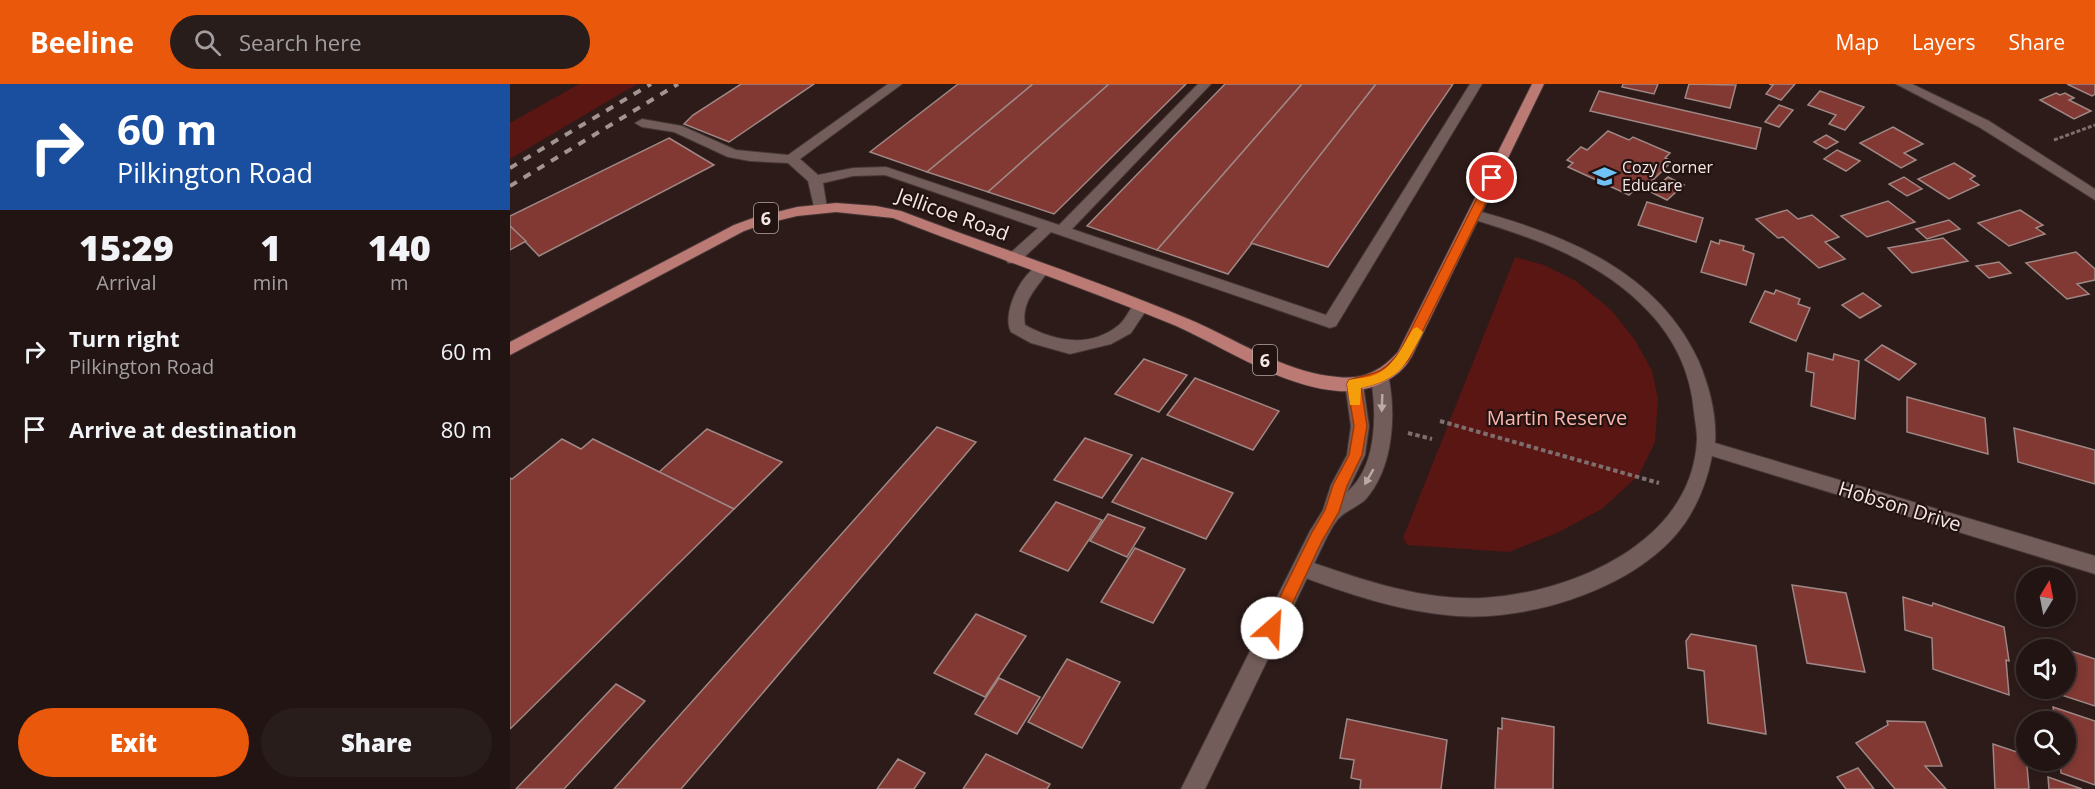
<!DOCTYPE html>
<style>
:root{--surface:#211413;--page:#291d1c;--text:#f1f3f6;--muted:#a29ea0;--line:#3e3333;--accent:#ea580c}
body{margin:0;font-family:"Open Sans",sans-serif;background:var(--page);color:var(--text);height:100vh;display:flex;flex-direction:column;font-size:22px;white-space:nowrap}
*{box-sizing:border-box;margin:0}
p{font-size:20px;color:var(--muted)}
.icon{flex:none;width:33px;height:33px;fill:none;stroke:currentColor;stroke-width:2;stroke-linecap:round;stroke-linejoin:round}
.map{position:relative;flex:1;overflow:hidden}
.drawer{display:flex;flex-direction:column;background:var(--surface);width:510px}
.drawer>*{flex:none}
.guide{background:#1a4fa0;color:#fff;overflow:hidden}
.needle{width:39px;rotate:10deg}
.fabs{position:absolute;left:1506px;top:483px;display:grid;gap:12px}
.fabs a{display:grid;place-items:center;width:60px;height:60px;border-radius:50%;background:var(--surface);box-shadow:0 3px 9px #0003,0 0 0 2px var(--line);font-size:30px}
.pin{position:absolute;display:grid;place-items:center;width:51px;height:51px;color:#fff;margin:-26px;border:3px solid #fff;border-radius:50%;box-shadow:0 2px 6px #0007}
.me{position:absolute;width:66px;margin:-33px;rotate:26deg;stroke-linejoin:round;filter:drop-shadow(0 0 4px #0008)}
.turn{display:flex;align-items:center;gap:21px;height:126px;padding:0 18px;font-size:27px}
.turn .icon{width:78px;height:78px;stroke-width:2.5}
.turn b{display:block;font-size:42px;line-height:51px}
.eta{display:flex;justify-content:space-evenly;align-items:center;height:102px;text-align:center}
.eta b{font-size:36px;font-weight:800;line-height:42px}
.primary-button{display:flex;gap:12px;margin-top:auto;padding:12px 18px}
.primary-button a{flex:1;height:69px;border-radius:36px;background:var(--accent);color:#fff;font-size:24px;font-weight:800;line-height:69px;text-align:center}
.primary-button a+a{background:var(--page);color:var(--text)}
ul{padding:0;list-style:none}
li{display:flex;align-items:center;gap:18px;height:78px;padding:0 18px}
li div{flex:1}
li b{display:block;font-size:22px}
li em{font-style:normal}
header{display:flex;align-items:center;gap:36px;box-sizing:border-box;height:84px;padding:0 30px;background:var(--accent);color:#fff}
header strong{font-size:28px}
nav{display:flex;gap:33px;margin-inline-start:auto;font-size:21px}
.search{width:420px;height:54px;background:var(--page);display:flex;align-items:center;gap:15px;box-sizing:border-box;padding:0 21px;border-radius:33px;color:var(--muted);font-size:22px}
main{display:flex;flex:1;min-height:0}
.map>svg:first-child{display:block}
</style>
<header>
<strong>Beeline</strong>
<div class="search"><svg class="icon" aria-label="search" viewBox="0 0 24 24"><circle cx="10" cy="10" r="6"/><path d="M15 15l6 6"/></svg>Search here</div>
<nav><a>Map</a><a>Layers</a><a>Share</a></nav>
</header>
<main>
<section class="drawer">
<div class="guide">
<div class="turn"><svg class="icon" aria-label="right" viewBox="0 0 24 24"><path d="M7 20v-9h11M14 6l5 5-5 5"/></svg><div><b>60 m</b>Pilkington Road</div></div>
</div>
<div class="eta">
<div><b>15:29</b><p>Arrival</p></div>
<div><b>1</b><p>min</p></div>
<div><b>140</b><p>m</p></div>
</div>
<ul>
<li><svg class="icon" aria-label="right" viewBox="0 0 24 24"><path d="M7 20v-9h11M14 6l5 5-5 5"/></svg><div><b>Turn right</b><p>Pilkington Road</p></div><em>60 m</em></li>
<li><svg class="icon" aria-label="arrive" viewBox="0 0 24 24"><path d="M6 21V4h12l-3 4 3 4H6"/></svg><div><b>Arrive at destination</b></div><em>80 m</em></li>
</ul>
<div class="primary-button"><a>Exit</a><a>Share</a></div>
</section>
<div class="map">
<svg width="1585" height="705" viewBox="0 0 1585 705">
<rect width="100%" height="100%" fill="#2c1b19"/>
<g fill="#591613">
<path d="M69 0H127L0 75V39Z"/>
<path d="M1005 173 1034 181 1066 197 1101 226 1125 256 1142 287 1148 315 1145 358 1129 391 1092 425 1047 449 999 468 897 461 893 454Z"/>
</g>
<g fill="#823933" stroke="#9e8784" stroke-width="1.5">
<path d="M231 0H304L219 58 174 40 183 31Z"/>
<path d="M448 0H523L417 88 360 68Z"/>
<path d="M523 0H599L478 108 417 88Z"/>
<path d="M599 0H676L544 130 478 108Z"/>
<path d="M715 0H792L647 166 577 142Z"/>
<path d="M792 0H866L718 190 647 166Z"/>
<path d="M866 0H943L818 183 741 159Z"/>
<path d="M1113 0H1148L1144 10 1112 3Z"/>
<path d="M1179 0 1226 1 1220 24 1175 14Z"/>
<path d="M1259 0H1285L1271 16 1256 10 1263 1Z"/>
<path d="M1557 0H1585V10L1582 12Z"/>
<path d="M1089 7 1251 44 1246 65 1080 27Z"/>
<path d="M1310 7 1354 23 1335 46 1319 40 1326 31 1298 21Z"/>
<path d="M1546 9 1550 11 1555 9 1564 14 1559 16 1581 27 1564 35 1530 16Z"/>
<path d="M1269 21 1283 26 1269 43 1255 38Z"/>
<path d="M1383 43 1413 60 1394 69 1406 76 1391 84 1350 59Z"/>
<path d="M1098 47 1119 56 1123 53 1160 69 1155 74 1162 77 1134 105 1128 102 1119 111 1058 83 1063 79 1057 76 1071 63 1077 66Z"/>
<path d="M1316 51 1328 58 1316 65 1304 58Z"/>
<path d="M159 54 204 81 29 172 0 142V132Z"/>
<path d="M1327 66 1350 77 1336 87 1314 75Z"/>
<path d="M1444 79 1465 92 1460 95 1469 101 1439 115 1408 95Z"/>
<path d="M1158 93 1174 101 1157 116 1141 108Z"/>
<path d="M1394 93 1412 105 1397 112 1379 100Z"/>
<path d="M1378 117 1405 138 1357 153 1331 132Z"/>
<path d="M1137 118 1193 134 1186 158 1128 141Z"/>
<path d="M1277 126 1288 135 1302 131 1329 153 1315 158 1335 175 1309 184 1273 153 1268 154 1246 135Z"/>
<path d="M1510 126 1533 141 1526 144 1535 150 1499 162 1468 139Z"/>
<path d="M1439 136 1450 145 1417 155 1406 145Z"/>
<path d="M0 142 16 157 0 166Z"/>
<path d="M1433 154 1458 177 1402 189 1378 164Z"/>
<path d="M1210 156 1234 162 1233 166 1244 170 1236 201 1191 188 1201 157 1209 160Z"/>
<path d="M1566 168 1585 185V196L1567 200 1579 210 1557 215 1516 179Z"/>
<path d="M1489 178 1501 189 1479 194 1466 182Z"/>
<path d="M1266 206 1290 215 1288 220 1300 224 1286 257 1240 238 1255 207 1264 210Z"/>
<path d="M1353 209 1371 222 1350 234 1332 221Z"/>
<path d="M1372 261 1406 280 1389 296 1355 276Z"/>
<path d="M1298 269 1323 276 1324 270 1349 277 1345 335 1301 322 1304 289 1296 287Z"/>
<path d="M634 275 677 291 649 328 605 310Z"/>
<path d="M685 294 769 327 743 366 657 331Z"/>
<path d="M1397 313 1475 334 1478 370 1397 348Z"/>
<path d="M427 343 466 358 171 705H104Z"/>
<path d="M1504 344 1585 366V400L1508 378Z"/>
<path d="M197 345 272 378 224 425 148 389Z"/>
<path d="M575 354 622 371 592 414 544 396Z"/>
<path d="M52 355 71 365 83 355 224 425 0 645V394L2 395Z"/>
<path d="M632 374 723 409 696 455 602 418Z"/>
<path d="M546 418 592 436 558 487 510 467Z"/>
<path d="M598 430 635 444 617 473 580 457Z"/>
<path d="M625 464 675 485 643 539 591 518Z"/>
<path d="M1282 501 1336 509 1355 588 1297 579Z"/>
<path d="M1393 513 1422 522 1423 519 1494 543 1499 577 1496 576 1499 611 1423 585 1422 554 1395 546Z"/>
<path d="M466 530 516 552 475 613 424 589Z"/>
<path d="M1181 550 1246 562 1256 650 1198 639 1194 587 1178 584 1176 557Z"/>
<path d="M1537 559 1585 575V622L1542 608V604H1556V566H1537Z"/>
<path d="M557 575 610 598 572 664 518 638Z"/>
<path d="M489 594 530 613 507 650 465 630Z"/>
<path d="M106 600 135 617 54 705H6Z"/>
<path d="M1543 623 1585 637V701L1551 689 1550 676H1556V638H1545Z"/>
<path d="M992 634 1044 643 1043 705H985L988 644 992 645Z"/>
<path d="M837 635 937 656 931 705H850L851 696 841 694 844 676 830 674Z"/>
<path d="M1377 637 1415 638 1432 682H1415L1436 705H1385L1346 659 1378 641Z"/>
<path d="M1483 660 1516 671 1519 705H1485Z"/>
<path d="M476 670 540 700 537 705H453Z"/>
<path d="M388 675 415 689 404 705H367Z"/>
<path d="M1348 684 1364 705H1336L1327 693Z"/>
<path d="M1538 693 1572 705H1539Z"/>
</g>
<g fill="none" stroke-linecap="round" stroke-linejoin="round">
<defs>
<g id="lane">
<path d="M378 0H392L290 75 308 91 343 84 376 83 549 141 688 0H701L562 145 816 231 960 0H972L826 242 820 244 541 148 508 179H498L495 175 498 171 528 144 375 91 343 92 313 99 317 124 315 127H305L298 97 278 79 240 77 218 73 164 48 132 43 125 39 132 35 172 42 226 66 278 71Z"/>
<path d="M531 181 536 182 539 186C527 204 511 217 515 241 544 257 579 265 609 241 615 236 620 225 625 218H637L639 222 621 249 601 260 560 270 521 259 501 248C491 230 512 186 531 181Z"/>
</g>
<g id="street">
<path d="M1386 0H1402L1479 37 1585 105V116L1469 43Z"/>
<path d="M964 126C1054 150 1148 187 1189 278 1199 302 1207 332 1205 359L1585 472V490L1202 372C1197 397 1189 418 1175 439 1131 503 1022 537 947 532 891 528 838 510 785 490L782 484 785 478 792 475C850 495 911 517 973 514 1061 509 1183 459 1187 355 1187 346 1185 337 1184 328 1181 290 1165 255 1138 227 1090 176 1024 154 959 134L957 131 959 128Z"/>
</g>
<path id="secondary" d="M870 289 876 290 879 295C886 333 883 385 855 416 847 423 835 427 828 435 822 442 818 451 814 459L695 705H671L800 447 813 426 821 401 837 371 841 342 835 300 838 295 844 293 850 295 853 300 859 342 855 371 837 408C867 383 867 330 861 295L864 290Z"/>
<path id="primary" d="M1022 0H1034L902 272C888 298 856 309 828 307 770 302 716 264 664 241 571 203 476 170 383 134L326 128 287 132 254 140 234 147 0 271V258L224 141 243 134 287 123 326 119 366 122 391 127C486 163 583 195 676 234 725 254 774 289 828 293 853 296 871 287 888 268Z"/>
</defs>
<use href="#lane" stroke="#453736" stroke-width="2"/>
<use href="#street" stroke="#453736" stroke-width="2"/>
<use href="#secondary" stroke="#453736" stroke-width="2"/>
<use href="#primary" stroke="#453736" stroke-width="2"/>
<path stroke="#7e6f6e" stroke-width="3" stroke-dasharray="4 2" stroke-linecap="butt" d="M1544 56 1585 41"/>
<g stroke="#7e6f6e" stroke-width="4" stroke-dasharray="4.5 3" stroke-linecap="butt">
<path d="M930 337 1149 399"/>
<path d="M898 349 922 355"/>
</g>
<use href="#lane" fill="#725d5a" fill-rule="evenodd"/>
<use href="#street" fill="#725d5a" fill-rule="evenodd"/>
<use href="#secondary" fill="#725d5a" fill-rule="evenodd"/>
<use href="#primary" fill="#bb7a73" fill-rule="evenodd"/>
<g stroke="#a39492" stroke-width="4" stroke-dasharray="8 8" stroke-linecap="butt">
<path d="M0 84 141 0"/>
<path d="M0 102 168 0"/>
</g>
</g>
<defs><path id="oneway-solid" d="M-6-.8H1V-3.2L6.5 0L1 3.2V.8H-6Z" transform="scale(1.5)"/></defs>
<g fill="#baa9a7">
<use href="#oneway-solid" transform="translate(872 319) rotate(92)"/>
<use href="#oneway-solid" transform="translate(859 393) rotate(120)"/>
</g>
<path fill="#ea580c" stroke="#983908" stroke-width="1.5" d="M982 90 988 94 899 275C884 293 873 299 851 303L857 342 852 371 837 402 829 428 812 457 768 550 762 552 757 550 754 544 757 539 802 448 815 426 823 401 839 371 844 342 837 300 839 296C865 288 870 292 889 269L977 94Z"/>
<path fill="#f59e0b" d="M907 243 913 248C895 282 891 295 851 304L850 321H840L837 300 839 296C848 294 859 294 867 290 885 281 893 261 903 245Z"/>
<defs>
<symbol id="school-bare" viewBox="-9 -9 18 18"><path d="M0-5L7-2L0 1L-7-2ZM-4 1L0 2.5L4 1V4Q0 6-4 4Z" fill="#6fc2f4" stroke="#221210" stroke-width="2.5" paint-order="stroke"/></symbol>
</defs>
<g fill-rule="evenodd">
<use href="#school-bare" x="1078" y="76" width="33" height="33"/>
</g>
<g text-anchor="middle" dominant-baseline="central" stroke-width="4.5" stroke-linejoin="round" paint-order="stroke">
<g font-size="16" fill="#f4e7e6" stroke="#221210" text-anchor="start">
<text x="1112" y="83">Cozy Corner<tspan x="1112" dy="18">Educare</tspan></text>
</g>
<g fill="#221210" stroke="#b5a7a6" stroke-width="1.5">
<rect x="244" y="119" width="24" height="30" rx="4.5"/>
<rect x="743" y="261" width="24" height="30" rx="4.5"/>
</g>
<g font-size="18" font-weight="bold" fill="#f4e7e6">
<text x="256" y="134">6</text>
<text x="755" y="276">6</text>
</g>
<g font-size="20" fill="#f4e7e6" stroke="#221210">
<text transform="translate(443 130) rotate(20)">Jellicoe Road</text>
<text transform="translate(1390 422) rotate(17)">Hobson Drive</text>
</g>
<g font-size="20" fill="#f9b7ae" stroke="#221210">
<text x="1047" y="333">Martin Reserve</text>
</g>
</g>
</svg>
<div class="fabs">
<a><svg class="needle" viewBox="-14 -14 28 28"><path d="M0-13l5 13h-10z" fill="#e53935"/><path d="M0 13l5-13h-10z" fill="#a29ea0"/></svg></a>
<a><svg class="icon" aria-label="sound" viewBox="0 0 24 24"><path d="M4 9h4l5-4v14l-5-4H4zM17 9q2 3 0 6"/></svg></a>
<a><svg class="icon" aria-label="search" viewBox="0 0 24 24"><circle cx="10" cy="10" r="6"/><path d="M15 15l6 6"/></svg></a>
</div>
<div class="pin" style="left:982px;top:94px;background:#d93025"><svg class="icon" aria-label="arrive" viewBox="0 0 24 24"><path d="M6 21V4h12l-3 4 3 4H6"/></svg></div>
<svg class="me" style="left:762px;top:544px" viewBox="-20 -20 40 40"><circle r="19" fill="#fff"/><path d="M0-13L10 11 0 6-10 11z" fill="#ea580c"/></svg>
</div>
</main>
